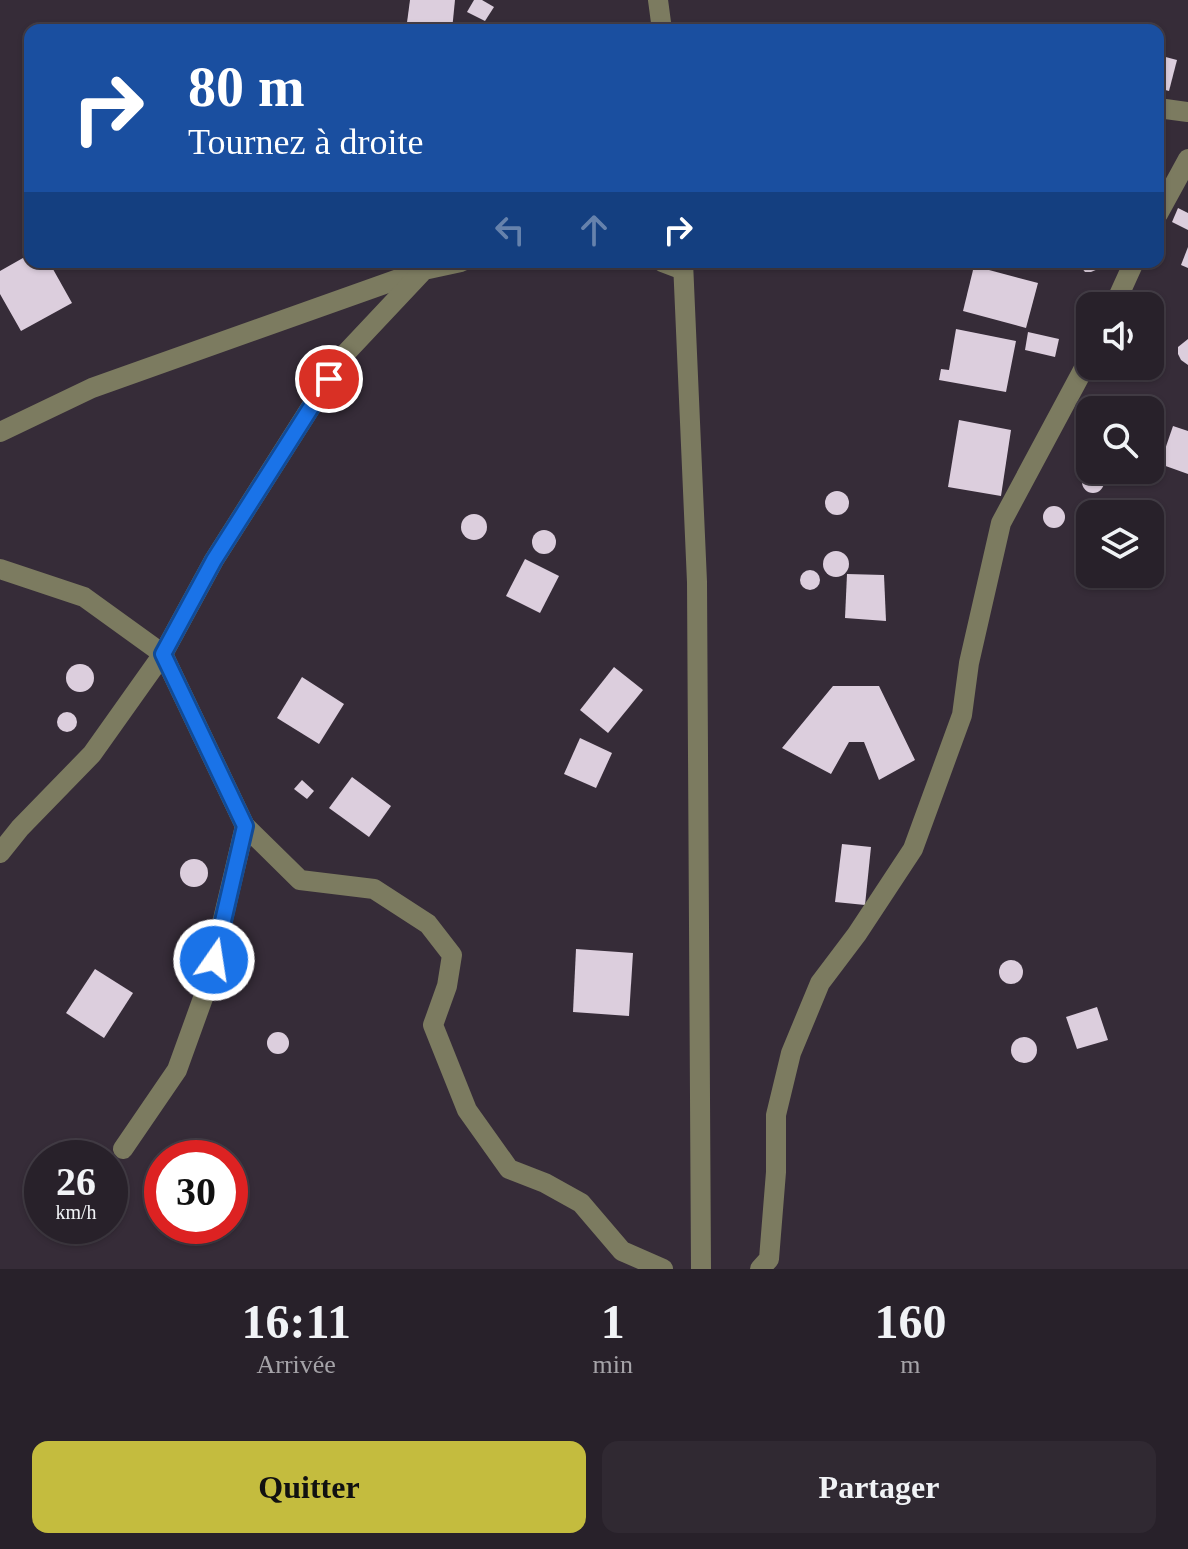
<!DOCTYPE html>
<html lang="fr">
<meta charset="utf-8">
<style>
:root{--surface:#28212a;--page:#302932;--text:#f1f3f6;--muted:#a5a3a8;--line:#443e47;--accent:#c4bc3e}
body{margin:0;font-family:"Times New Roman",serif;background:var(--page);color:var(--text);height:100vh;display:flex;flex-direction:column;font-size:30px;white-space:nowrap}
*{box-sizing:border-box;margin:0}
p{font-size:26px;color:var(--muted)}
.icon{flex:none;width:44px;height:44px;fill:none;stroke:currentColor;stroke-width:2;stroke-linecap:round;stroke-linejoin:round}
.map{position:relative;height:1269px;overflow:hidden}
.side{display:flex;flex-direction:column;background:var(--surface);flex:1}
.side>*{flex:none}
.banner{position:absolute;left:24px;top:24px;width:1140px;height:244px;border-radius:16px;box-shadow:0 2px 6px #0004,0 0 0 2px var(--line);background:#1a4fa0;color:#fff;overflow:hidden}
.fabs{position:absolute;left:1076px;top:292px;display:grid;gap:16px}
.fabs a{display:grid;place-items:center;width:88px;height:88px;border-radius:16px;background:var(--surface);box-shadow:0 2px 6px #0004,0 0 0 2px var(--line);font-size:40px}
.speed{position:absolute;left:24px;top:1140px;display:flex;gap:16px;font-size:40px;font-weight:700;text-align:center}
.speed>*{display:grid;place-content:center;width:104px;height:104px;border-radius:50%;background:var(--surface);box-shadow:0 2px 6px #0004,0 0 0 2px var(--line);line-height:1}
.speed small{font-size:20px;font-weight:400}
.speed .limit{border:12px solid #d22;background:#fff;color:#111}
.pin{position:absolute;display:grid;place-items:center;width:68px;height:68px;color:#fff;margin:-34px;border:4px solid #fff;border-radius:50%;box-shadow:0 2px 8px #0007}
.me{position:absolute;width:88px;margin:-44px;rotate:13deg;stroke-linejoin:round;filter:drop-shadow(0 0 6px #0008)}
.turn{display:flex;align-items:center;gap:28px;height:168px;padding:0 32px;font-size:36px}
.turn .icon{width:104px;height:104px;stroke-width:2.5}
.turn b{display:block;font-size:56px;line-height:68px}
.lanes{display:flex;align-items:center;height:76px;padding:0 32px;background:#0003;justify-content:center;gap:40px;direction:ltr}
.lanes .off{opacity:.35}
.eta{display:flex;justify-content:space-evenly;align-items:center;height:136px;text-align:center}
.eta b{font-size:48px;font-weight:700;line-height:56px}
.cta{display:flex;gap:16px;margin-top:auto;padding:16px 32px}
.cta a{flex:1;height:92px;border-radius:16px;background:var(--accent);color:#111;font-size:32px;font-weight:700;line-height:92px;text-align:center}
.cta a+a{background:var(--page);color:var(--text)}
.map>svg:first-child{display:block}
</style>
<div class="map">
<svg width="1188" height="1269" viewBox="0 0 1188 1269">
<rect width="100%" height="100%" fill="#362c38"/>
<g fill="#dccedd">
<path d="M410 0H455L452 30H406Z"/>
<path d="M474 0H482L494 7 485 21 467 12Z"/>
<path d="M1158 55 1177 60 1169 91 1158 88Z"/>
<path d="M1178 208 1188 213V230L1172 222Z"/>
<path d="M1188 247V268L1181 265Z"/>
<path d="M30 254V262H49L72 303 21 331 0 294V271Z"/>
<path d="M69 262H85L86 265 71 269Z"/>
<path d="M1077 262H1102L1098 269 1091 272H1085Z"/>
<path d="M974 266 1038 283 1026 328 963 311Z"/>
<path d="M956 329 1016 341 1006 392 939 380 941 369 949 370Z"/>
<path d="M1028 332 1059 339 1055 357 1025 350Z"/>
<path d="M1188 339V365L1181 360 1178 354V347Z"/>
<path d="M959 420 1011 430 1001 496 948 487Z"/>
<path d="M1173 426 1188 431V474L1160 464Z"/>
<circle cx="1093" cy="482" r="11"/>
<circle cx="837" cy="503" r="12"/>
<circle cx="1054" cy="517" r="11"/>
<circle cx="474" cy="527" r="13"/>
<path d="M1085 520 1090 521V537L1087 538 1081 537 1077 532 1080 522Z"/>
<circle cx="544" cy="542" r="12"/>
<circle cx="836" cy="564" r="13"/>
<path d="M525 559 559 576 540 613 506 596Z"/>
<circle cx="810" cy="580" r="10"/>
<path d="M847 574 884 575 886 621 845 618Z"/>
<circle cx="80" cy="678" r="14"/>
<path d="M614 667 643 690 608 733 580 710Z"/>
<path d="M302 677 344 704 319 744 277 718Z"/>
<path d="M833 686H879L915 760 879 780 864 742H849L831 774 782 748Z"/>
<circle cx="67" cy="722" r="10"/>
<path d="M580 738 612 753 596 788 564 774Z"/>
<path d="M352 777 391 806 369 837 329 808Z"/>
<path d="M302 780 314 791 307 799 294 789Z"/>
<path d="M842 844 871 847 865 905 835 902Z"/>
<circle cx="194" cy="873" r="14"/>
<path d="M576 949 633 953 629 1016 573 1012Z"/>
<circle cx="1011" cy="972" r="12"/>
<path d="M95 969 133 993 104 1038 66 1013Z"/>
<path d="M1097 1007 1108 1040 1077 1049 1066 1017Z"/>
<circle cx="278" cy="1043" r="11"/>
<circle cx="1024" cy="1050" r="13"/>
</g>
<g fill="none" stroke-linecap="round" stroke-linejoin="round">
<g stroke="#7c7b60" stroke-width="20">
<path d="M658 0 662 30"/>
<path d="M1158 108 1188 112"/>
<path d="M1158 214 1188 159"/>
<path d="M662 262 683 270"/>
<path d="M683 262 697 582 701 1269"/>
<path d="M1114 306 1134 262"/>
<path d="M0 432 92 388 421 271"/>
<path d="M0 569 84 597 163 654 245 826"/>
<path d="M0 853 20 828 92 754 163 654 214 560 344 355 424 270 461 262"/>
<path d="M123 1149 177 1070 207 987 245 826 300 880 374 889 428 924 452 955 447 986 433 1025 467 1110 509 1169 545 1183 581 1203 622 1251 663 1269"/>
<path d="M760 1269 769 1259 776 1172V1115L791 1053 820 983 857 934 913 849 962 715 969 663 1001 523 1090 357"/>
</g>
</g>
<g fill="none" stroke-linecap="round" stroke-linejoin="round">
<defs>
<path id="route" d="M214 960 245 826 163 654 214 560 329 379"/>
</defs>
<use href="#route" stroke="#114b97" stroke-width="20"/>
<use href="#route" stroke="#1a73e8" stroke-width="14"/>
</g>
</svg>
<div class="fabs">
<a><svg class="icon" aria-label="sound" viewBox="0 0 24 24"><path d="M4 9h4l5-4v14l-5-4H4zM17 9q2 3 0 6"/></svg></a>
<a><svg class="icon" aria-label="search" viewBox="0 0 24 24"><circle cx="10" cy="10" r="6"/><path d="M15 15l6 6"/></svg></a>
<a><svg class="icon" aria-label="layers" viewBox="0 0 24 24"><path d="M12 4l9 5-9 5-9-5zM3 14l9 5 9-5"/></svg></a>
</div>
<div class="speed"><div>26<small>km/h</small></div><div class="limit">30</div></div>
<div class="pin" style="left:329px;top:379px;background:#d93025"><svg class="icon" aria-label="arrive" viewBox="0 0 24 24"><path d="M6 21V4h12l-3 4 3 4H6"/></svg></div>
<svg class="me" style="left:214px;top:960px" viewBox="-20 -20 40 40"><circle r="17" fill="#1a73e8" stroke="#fff" stroke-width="3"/><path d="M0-11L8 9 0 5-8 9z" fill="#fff"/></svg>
<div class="banner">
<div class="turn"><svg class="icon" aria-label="right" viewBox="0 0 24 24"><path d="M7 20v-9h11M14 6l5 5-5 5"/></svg><div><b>80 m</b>Tournez à droite</div></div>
<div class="lanes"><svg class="icon off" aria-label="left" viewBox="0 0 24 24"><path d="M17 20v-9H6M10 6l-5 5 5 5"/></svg><svg class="icon off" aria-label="ahead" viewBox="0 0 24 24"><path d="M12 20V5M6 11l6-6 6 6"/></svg><svg class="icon" aria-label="right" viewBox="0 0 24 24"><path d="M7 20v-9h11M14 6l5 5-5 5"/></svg></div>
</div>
</div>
<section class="side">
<div class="eta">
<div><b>16:11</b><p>Arrivée</p></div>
<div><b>1</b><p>min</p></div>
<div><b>160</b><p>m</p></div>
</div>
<div class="cta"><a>Quitter</a><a>Partager</a></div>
</section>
